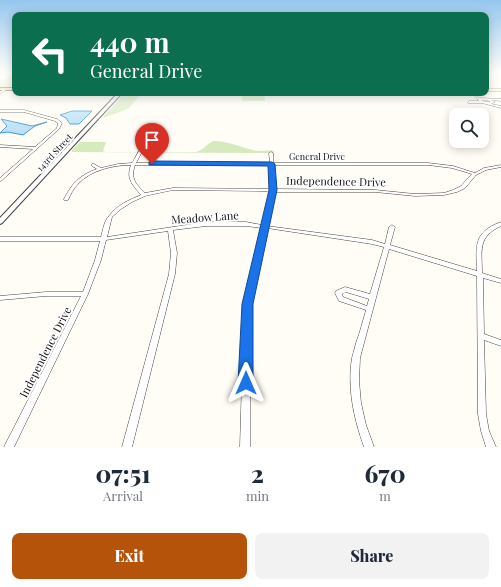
<!DOCTYPE html>
<style>
:root{--surface:#fff;--page:#f2f2f3;--text:#1f2937;--muted:#747a83;--accent:#b45309}
body{margin:0;font-family:"Playfair Display",serif;background:var(--page);color:var(--text);height:100vh;display:flex;flex-direction:column;font-size:15px;white-space:nowrap}
*{box-sizing:border-box;margin:0}
p{font-size:13px;color:var(--muted)}
.icon{flex:none;width:22px;height:22px;fill:none;stroke:currentColor;stroke-width:2;stroke-linecap:round;stroke-linejoin:round}
.map{position:relative;height:447px;overflow:hidden}
.panel{display:flex;flex-direction:column;background:var(--surface);flex:1}
.panel>*{flex:none}
.banner{position:absolute;left:12px;top:12px;width:477px;height:84px;border-radius:8px;box-shadow:0 2px 10px #0003;background:#0b6e4f;color:#fff;overflow:hidden}
.controls{position:absolute;left:449px;top:108px;display:grid;gap:8px}
.controls a{display:grid;place-items:center;width:40px;height:40px;border-radius:8px;background:var(--surface);box-shadow:0 2px 10px #0003;font-size:20px}
.pin{position:absolute;display:grid;place-items:center;width:34px;height:34px;color:#fff;margin:-41px -17px;border-radius:50% 50% 50% 0;rotate:-45deg;box-shadow:0 0 4px #0007}
.pin .icon{rotate:45deg}
.me{position:absolute;width:44px;margin:-22px;rotate:0deg;stroke-linejoin:round;filter:drop-shadow(0 0 3px #0008)}
.turn{display:flex;align-items:center;gap:14px;height:84px;padding:0 12px;font-size:18px}
.turn .icon{width:52px;height:52px;stroke-width:2.5}
.turn b{display:block;font-size:28px;line-height:34px}
.eta{display:flex;justify-content:space-evenly;align-items:center;height:68px;text-align:center}
.eta b{font-size:24px;font-weight:800;line-height:28px}
.action{display:flex;gap:8px;margin-top:auto;padding:8px 12px}
.action a{flex:1;height:46px;border-radius:8px;background:var(--accent);color:#fff;font-size:16px;font-weight:800;line-height:46px;text-align:center}
.action a+a{background:var(--page);color:var(--text)}
.map>svg:first-child{display:block}
</style>
<div class="map">
<svg width="501" height="447" viewBox="0 0 501 447">
<rect width="100%" height="100%" fill="#fffdf5"/>
<g fill="#d5ebbd">
<path d="M15 74V89L0 88V81Z"/>
<path d="M125 93H138L136 94 139 96 128 109 102 118Z"/>
<path d="M242 93H264L265 101H242Z"/>
<path d="M214 141C230 141 244 149 258 151 263 151 269 150 274 151V153L72 152V150L80 142H106L103 151 105 152H196C204 150 207 143 214 141Z"/>
</g>
<g fill="#b9e0f7" stroke="#3f96cf">
<path d="M72 111H92L79 124H70L66 118 60 115Z"/>
<path d="M1 119 32 126 47 122 35 126 23 135 8 132 0 133 7 126Z"/>
</g>
<g fill="none" stroke-linecap="round" stroke-linejoin="round">
<defs>
<g id="minor">
<path d="M5 88 7 89 0 94V92Z"/>
<path d="M476 95 479 98 501 99V101L491 100 495 102 491 104 501 106V108L482 103H468V102L469 101H479L475 96ZM481 100H486L491 102H486Z"/>
<path d="M0 110H24L57 119 62 123 59 129 1 181H0V178L33 149 0 147V145L35 147 57 128 58 123 55 121 24 112H0Z"/>
<path d="M139 151H141L142 152 136 163H270L269 153 271 152 273 153V163H428L453 166 475 173 484 168 501 165V167L486 170 476 175 465 188 457 192 444 195 415 196 375 192H275L267 226 372 240 385 244 389 227 392 225 395 227 390 245 477 271C476 247 473 232 501 222V226C477 237 482 251 482 273L501 279V283L483 278 484 334 501 340V346L484 340 486 414 489 431 496 447H486L481 431 478 414 477 276 389 249 360 358 359 381 361 403 366 425 374 447H364C354 419 347 388 352 358 353 353 355 348 356 343 360 332 363 321 366 310L339 301 335 293 336 291 345 287 370 294 384 247 372 244 267 228 252 294 250 311V447H240L244 311 246 294 262 228 246 226H206L173 230 177 253 175 274 132 447H122L169 274 171 253 168 231 106 240 101 260 88 294 14 447H4L81 296H46L0 300V296L46 292H83L95 260 100 241H0V237H101C103 230 104 221 109 216 117 205 129 200 141 195 132 184 126 179 131 165 113 165 91 170 78 184 73 189 71 194 68 200H64V199C72 183 80 175 97 169L92 166V164H94L101 168 118 164 132 163ZM135 165H270L271 189 173 188 145 193C136 184 130 179 135 165ZM274 165H428L452 168 472 174 461 186 453 190 444 193 415 194 375 190 275 189ZM173 190 263 191 270 192 262 225 246 222H206L107 237 112 217 121 209 132 202 145 196ZM346 292 369 299 367 306 343 297 342 294Z"/>
</g>
<path id="tertiary" d="M118 93H122L2 223 0 224V218Z"/>
<rect id="secondary" x="486" y="89" width="15" height="2"/>
<rect id="primary" x="0" y="88" width="15" height="2"/>
</defs>
<use href="#minor" stroke="#444" stroke-width="1"/>
<use href="#tertiary" stroke="#444" stroke-width="2"/>
<use href="#secondary" stroke="#333" stroke-width="1"/>
<use href="#primary" stroke="#222" stroke-width="2"/>
<use href="#minor" fill="#fff" fill-rule="evenodd"/>
<use href="#tertiary" fill="#fff" fill-rule="evenodd"/>
<use href="#secondary" fill="#fff6b0" fill-rule="evenodd"/>
<use href="#primary" fill="#f9d66b" fill-rule="evenodd"/>
</g>
<path fill="#3f3936" d="M0 72H7L0 75Z"/>
<linearGradient id="sky" x2="0" y2="1"><stop stop-color="#95c6ee"/><stop offset="0.54" stop-color="#fffefa"/><stop offset="1" stop-color="#fffefa" stop-opacity="0"/></linearGradient>
<rect width="501" height="134" fill="url(#sky)"/>
<path fill="#1a73e8" stroke="#114b97" d="M152 161 272 162 275 164 277 190 253 304V383L251 388 246 390 241 388 238 383 242 304 269 190 268 166 149 165V162Z"/>
<g text-anchor="middle" dominant-baseline="central" stroke-width="4" stroke-linejoin="round" paint-order="stroke">
<g font-size="9" fill="#111" stroke="#fff">
<text transform="translate(54 152) rotate(-47)">143rd Street</text>
<text x="317" y="156">General Drive</text>
</g>
<g font-size="11" fill="#111" stroke="#fff">
<text transform="translate(336 181) rotate(1)">Independence Drive</text>
<text transform="translate(205 217) rotate(-4)">Meadow Lane</text>
<text transform="translate(45 352) rotate(-63)">Independence Drive</text>
</g>
</g>
</svg>
<div class="controls">
<a><svg class="icon" aria-label="search" viewBox="0 0 24 24"><circle cx="10" cy="10" r="6"/><path d="M15 15l6 6"/></svg></a>
</div>
<div class="pin" style="left:152px;top:164px;background:#d93025"><svg class="icon" aria-label="arrive" viewBox="0 0 24 24"><path d="M6 21V4h12l-3 4 3 4H6"/></svg></div>
<svg class="me" style="left:246px;top:383px" viewBox="-20 -20 40 40"><path d="M0-17L14 15 0 8-14 15z" fill="#1a73e8" stroke="#fff" stroke-width="4"/></svg>
<div class="banner">
<div class="turn"><svg class="icon" aria-label="left" viewBox="0 0 24 24"><path d="M17 20v-9H6M10 6l-5 5 5 5"/></svg><div><b>440 m</b>General Drive</div></div>
</div>
</div>
<section class="panel">
<div class="eta">
<div><b>07:51</b><p>Arrival</p></div>
<div><b>2</b><p>min</p></div>
<div><b>670</b><p>m</p></div>
</div>
<div class="action"><a>Exit</a><a>Share</a></div>
</section>
